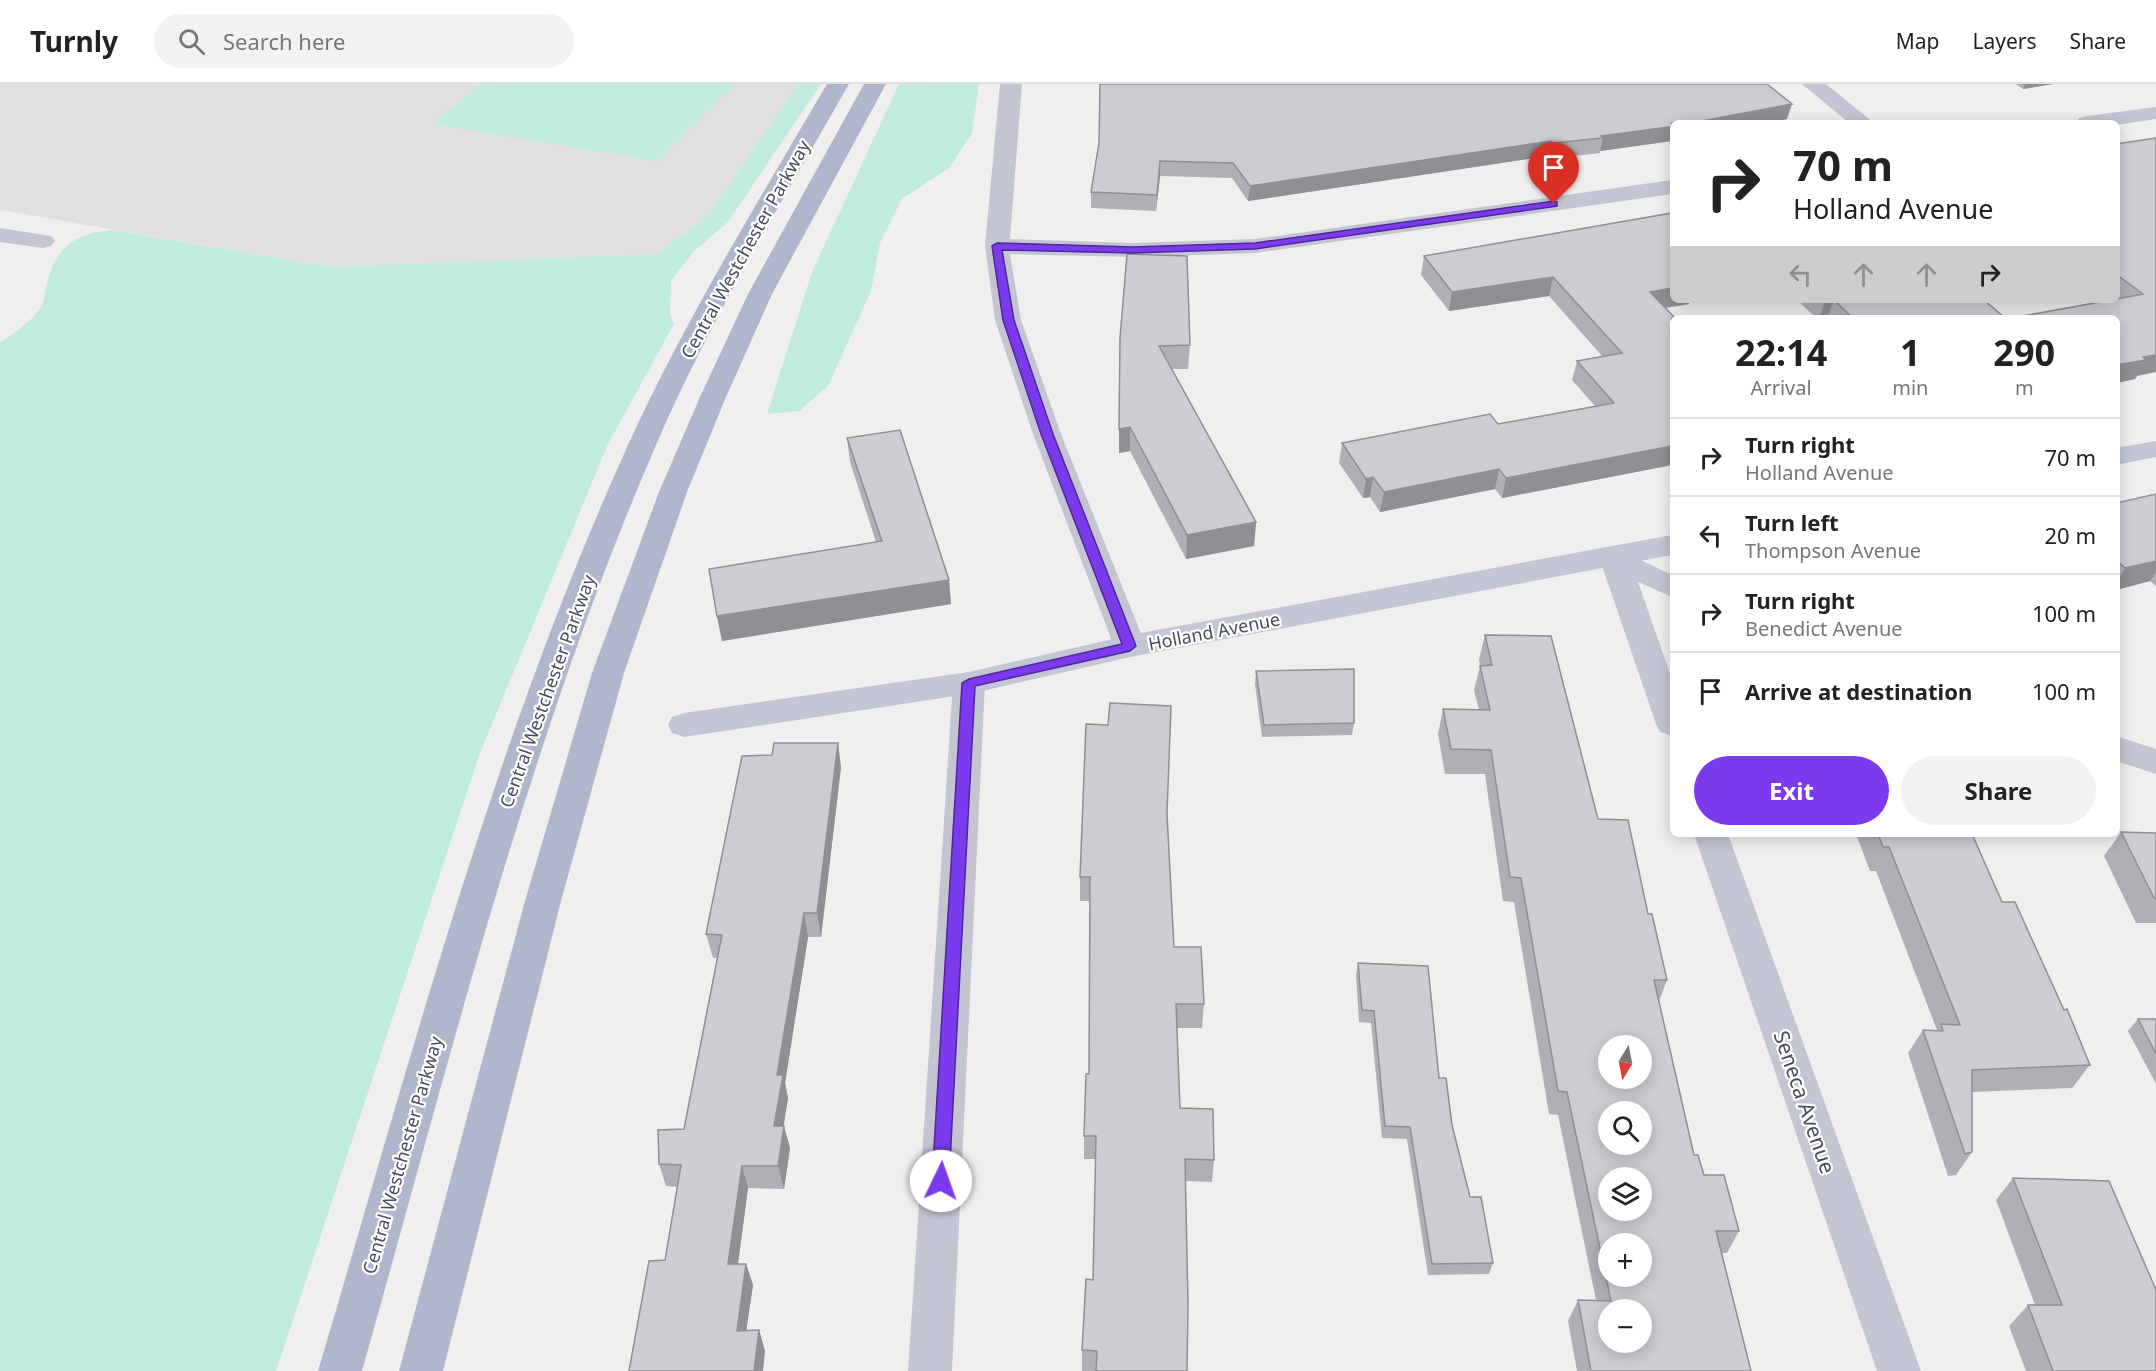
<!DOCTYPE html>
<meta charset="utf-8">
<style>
:root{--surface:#fff;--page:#f2f2f2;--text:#222;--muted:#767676;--line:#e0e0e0;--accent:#7c3aed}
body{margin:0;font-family:"Noto Sans",sans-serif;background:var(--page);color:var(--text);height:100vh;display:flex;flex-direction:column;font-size:22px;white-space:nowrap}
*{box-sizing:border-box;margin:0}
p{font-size:20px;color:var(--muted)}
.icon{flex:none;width:33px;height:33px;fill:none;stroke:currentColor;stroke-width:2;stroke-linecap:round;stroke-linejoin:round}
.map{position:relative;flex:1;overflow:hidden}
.panel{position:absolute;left:1670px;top:231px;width:450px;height:522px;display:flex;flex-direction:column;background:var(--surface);border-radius:9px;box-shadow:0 3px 15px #0003}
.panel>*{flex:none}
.hud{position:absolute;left:1670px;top:36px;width:450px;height:183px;border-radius:9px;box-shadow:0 3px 15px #0003;background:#fff;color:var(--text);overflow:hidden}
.needle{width:39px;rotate:190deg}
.buttons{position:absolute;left:1598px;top:951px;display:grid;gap:12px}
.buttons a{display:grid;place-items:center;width:54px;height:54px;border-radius:50%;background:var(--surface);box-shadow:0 3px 15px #0003;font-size:30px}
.pin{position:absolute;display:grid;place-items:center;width:51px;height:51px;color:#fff;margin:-62px -26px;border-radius:50% 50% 50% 0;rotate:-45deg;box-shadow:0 0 6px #0007}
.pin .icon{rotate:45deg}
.me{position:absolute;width:66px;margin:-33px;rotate:3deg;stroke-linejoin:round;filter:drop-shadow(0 0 4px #0008)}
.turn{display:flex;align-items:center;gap:21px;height:126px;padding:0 24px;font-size:27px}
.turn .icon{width:78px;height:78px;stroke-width:2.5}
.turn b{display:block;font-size:42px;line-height:51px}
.lanes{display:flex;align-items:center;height:57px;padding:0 24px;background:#0003;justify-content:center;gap:30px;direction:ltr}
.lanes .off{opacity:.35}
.eta{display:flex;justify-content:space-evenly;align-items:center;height:102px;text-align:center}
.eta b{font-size:36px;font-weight:700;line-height:42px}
.action{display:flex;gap:12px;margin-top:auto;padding:12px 24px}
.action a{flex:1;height:69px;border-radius:36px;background:var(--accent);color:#fff;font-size:24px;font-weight:700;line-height:69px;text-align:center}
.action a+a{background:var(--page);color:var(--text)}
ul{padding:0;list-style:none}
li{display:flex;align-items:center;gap:18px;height:78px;padding:0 24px;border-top:2px solid var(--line)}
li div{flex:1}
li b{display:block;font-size:22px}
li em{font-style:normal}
header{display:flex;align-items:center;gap:36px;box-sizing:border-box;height:84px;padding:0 30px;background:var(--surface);border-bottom:2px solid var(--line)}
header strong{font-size:28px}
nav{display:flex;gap:33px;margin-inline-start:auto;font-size:21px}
.search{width:420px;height:54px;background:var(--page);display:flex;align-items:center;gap:15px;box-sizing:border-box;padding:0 21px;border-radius:33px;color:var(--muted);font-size:22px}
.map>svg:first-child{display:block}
</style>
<header>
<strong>Turnly</strong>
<div class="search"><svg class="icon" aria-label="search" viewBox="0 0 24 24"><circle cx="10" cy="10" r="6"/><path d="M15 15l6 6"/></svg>Search here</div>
<nav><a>Map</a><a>Layers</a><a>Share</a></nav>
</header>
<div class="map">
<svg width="2156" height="1287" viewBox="0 0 2156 1287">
<rect width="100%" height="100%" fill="#f1efee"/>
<path fill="#e1e0df" d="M0 0H798L708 131 657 170 330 183 0 126Z"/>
<g fill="#c0ebdd">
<path d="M482 0H735L657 77 432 40Z"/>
<path d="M798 0H821L728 138 694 167 671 197 670 231 674 240 608 360 480 669 276 1287H0V258C14 250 30 238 40 225 44 219 45 207 47 199 57 161 76 149 113 146L330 183 657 170 708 131Z"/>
<path d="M899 0H979L972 49 949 84 902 115 880 159 871 207 828 302 799 327 767 330 812 188Z"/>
</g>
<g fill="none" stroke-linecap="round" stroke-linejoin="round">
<g fill="#c3c6d2" fill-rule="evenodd">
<path d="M1000 0H1022L1010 155 1133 159 1255 155 1672 96V110L1255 169 1133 173 1010 170 1021 236 1061 350 1146 562 1141 570 1130 573 1119 570 1114 562 1033 350 995 236 985 162Z"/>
<path d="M1802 0H1826L1874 39H1849Z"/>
<path d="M2156 23V35L2116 41V39H2076L2079 34 2087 32Z"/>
<path d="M0 144 51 152 55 157 51 162 43 164 0 158Z"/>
<path d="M1614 463 1672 491V513L1638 498 1672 595V652L1660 648 1656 640 1599 473 1603 466Z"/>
<path d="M969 588 980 591 985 599 952 1287H908L953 599 958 591Z"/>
<path d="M2116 652 2156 665V690L2116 677Z"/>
<path d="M1694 750H1728L1921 1287H1877Z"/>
</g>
<g fill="#c2c6d5" fill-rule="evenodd">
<path d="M2156 357V373L2116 381V364Z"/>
<path d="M1672 451V471L1130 573 969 610 684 653 672 649 668 641 672 633 684 629 969 588 1130 551Z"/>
</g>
<g fill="#b0b6cb" fill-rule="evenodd">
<path d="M827 0H849C781 119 710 236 656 361 527 659 450 976 362 1287H318C411 975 493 658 628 361 685 236 758 118 827 0Z"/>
<path d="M864 0H886L772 210 726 313 687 408 624 589 561 817 443 1287H399L525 817 592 589 659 408 700 313 748 210Z"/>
</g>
</g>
<g fill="#afafb5">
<path d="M2016 0H2053L2023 5Z"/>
<path d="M1787 35 1665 58 1600 67V69L1549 75 1547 72 1248 117 1232 94 1160 92 1156 127 1091 124V108L1099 59Z"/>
<path d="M2156 54 2137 292 2135 295 2116 299V60Z"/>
<path d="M1652 133 1689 218V220L1665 224 1672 234V381L1502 414 1495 405 1380 428 1370 413 1363 414 1339 379 1342 359 1498 340 1595 322 1572 296 1577 277 1602 272 1549 212 1449 227 1421 191 1424 172Z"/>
<path d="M1797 216H1984L2005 234H1816Z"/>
<path d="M1120 254 1190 261 1188 285H1172L1256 438 1254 462 1186 475 1130 367 1119 369Z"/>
<path d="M847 354 949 496 951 520 722 557 717 532 876 458 850 378Z"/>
<path d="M2156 410V502L2150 497 2116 506V419Z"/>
<path d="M1485 551 1598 735 1648 830 1667 896 1659 917 1694 1071 1704 1091 1739 1147 1727 1169H1722L1751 1287H1577L1568 1237 1578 1216H1596L1558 1031 1549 1030 1514 818 1503 817 1485 690H1445L1438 650 1443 625 1479 626 1474 606 1480 582 1479 575Z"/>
<path d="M1256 587 1354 639 1352 651 1262 653 1255 600Z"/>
<path d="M841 683 821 853H808L785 999 788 1014 783 1042 790 1064 784 1105 748 1104 738 1180H746L753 1201 746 1247 759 1246 765 1267 665 1176 678 1103 666 1102 659 1080 684 1045 717 874H713L706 850Z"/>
<path d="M1167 730 1174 863 1204 920 1202 944H1177L1180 1024 1214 1076 1212 1098 1185 1097 1187 1287H1082V1266L1093 1196 1096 1075H1084V1052L1089 990 1090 817H1080V793Z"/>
<path d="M2121 748 2156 749V839H2136L2104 772Z"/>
<path d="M1856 750H1972L2002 818 2090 981 2072 1004 1972 1008V1068L1956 1091 1948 1092 1908 969 1923 946 1937 947V946L1876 787H1870Z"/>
<path d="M1358 879 1439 994 1470 1113 1493 1179 1489 1190 1428 1191 1407 1055 1382 1054 1371 939 1359 938 1356 891Z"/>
<path d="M2138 935H2156V1000L2128 947Z"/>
<path d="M2013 1094 2156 1287H2026L2009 1242 2028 1221H2035L1996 1116Z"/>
</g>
<g fill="#8f8f94">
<path d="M2025 0H2053L2023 5Z"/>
<path d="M1792 20 1787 35 1766 39H1691Z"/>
<path d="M1672 42V57L1600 67 1603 54 1601 52Z"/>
<path d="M1551 57 1547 72 1248 117 1250 102Z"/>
<path d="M1160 77V92L1156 127 1157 111Z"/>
<path d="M1553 193 1549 212 1449 227 1452 208Z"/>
<path d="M1672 204V216H1701L1689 218V220L1645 227 1650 208Z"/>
<path d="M1834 216 1827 234H1819L1825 217Z"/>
<path d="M2156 271V288L2137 292 2135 295 2116 299V281L2143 273Z"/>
<path d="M1130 343V367L1119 369V345Z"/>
<path d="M1672 362V381L1502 414 1506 394Z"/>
<path d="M1499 385 1495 405 1380 428 1384 408Z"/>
<path d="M1373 393 1370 413 1363 414 1366 395Z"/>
<path d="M1256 438 1254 462 1186 475 1187 451Z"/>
<path d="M2156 477V488L2150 497 2116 506V498L2125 484Z"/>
<path d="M949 496 951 520 722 557 717 532Z"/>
<path d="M838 659 841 683 821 853 817 829Z"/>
<path d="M804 829 808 853 785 999 788 1014 780 1065 774 1042 777 991Z"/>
<path d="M784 1042 790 1064 784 1105 778 1082Z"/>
<path d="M742 1082 748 1104 735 1202 728 1180Z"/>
<path d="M746 1180 753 1201 743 1268 737 1247Z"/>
<path d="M759 1246 765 1267 763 1287H754Z"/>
</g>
<g fill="#ccccd3" stroke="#8f8f94" stroke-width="1.5" fill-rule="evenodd">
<path d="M1100 0H1767L1792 20 1691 39H1672V42L1669 43 1601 52 1603 54 1553 59 1551 57 1250 102 1233 79 1160 77 1157 111 1091 108 1099 59Z"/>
<path d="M2156 54V271L2143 273 2146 276 2116 281V234H2012L2111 216H2116V215L2143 210 2116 190V60Z"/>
<path d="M1672 129V204L1650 208 1675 234H1672V362L1506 394 1499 385 1384 408 1373 393 1366 395 1342 359 1490 330 1498 340 1614 319 1577 277 1622 269 1553 193 1452 208 1424 172Z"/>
<path d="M1127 170 1187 172 1190 261 1159 262 1256 438 1187 451 1130 343 1119 345 1120 254Z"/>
<path d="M1834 216H1984L2005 234H1853Z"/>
<path d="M900 346 949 496 717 532 709 485 882 457 847 354Z"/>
<path d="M2156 410V477L2125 484 2116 476V419Z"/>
<path d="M1485 551 1551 552 1598 735 1628 736 1648 830H1652L1667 896H1654L1694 1071H1698L1704 1091H1724L1739 1147H1716L1751 1287H1591L1578 1216 1611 1217 1567 1008 1558 1007 1521 794 1510 793 1491 666 1451 665 1443 625 1490 626 1480 582 1492 581ZM1608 962H1641V994H1608ZM1608 1028H1641V1060H1608ZM1608 1094H1641V1126H1608ZM1608 1160H1641V1192H1608ZM1608 1226H1641V1258H1608Z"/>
<path d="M1354 585V639L1264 641 1256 587Z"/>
<path d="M1110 619 1171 622 1167 730 1174 863H1201L1204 920H1176L1180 1024 1213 1025 1214 1076 1185 1075 1188 1219 1187 1287H1096L1097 1267 1082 1266 1086 1195 1093 1196 1096 1052H1084L1086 990H1089L1090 793H1080L1086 640 1108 641Z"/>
<path d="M774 659H838L817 829H804L777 991H783L774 1042H784L778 1082H742L728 1180H746L737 1247 759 1246 754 1287H629L649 1177 665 1176 681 1081 659 1080 658 1046 684 1045 722 851 706 850 742 672 772 671Z"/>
<path d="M2121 748 2156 749V815L2154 814Z"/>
<path d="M1878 750H1972L2002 818H2015L2064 926 2067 925 2090 981 1972 986V1068L1965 1070 1923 946 1943 947 1941 940 1960 941 1889 763H1883Z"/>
<path d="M1358 879 1428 882 1439 994H1446L1452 1041 1470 1113H1481L1493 1179 1432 1180 1410 1043 1385 1042 1374 927 1362 926Z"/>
<path d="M2138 935H2156V970Z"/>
<path d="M2013 1094 2109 1097 2156 1206V1287H2053L2028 1221H2062Z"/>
</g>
<path fill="#7c3aed" stroke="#51269a" stroke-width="1.5" d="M1554 117 1557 118V122L1255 165 1133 169 1002 166 1014 236 1053 350 1136 562 1130 567 975 602 949 1097 947 1103 941 1105 935 1103 932 1097 962 599 969 595 1122 560 1041 350 1003 236 992 162 997 159 1133 163 1255 159Z"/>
<g text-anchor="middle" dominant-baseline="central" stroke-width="4.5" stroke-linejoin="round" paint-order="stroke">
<g font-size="18" fill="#484c5a" stroke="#fff">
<text transform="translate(745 165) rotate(-61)">Central Westchester Parkway</text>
<text transform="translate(1214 547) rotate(-11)">Holland Avenue</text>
<text transform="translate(547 607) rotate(-70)">Central Westchester Parkway</text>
<text transform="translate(402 1071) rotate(-74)">Central Westchester Parkway</text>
</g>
<g font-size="21" fill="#484c5a" stroke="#fff">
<text transform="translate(1805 1018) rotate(71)">Seneca Avenue</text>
</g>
</g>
</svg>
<div class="buttons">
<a><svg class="needle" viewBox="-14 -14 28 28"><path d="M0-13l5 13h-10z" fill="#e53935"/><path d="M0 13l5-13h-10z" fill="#767676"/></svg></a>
<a><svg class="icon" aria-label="search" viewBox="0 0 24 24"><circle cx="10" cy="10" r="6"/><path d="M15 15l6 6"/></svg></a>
<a><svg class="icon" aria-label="layers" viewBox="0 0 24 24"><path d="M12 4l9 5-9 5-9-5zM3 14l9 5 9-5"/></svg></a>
<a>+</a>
<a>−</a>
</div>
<div class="pin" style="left:1554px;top:120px;background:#d93025"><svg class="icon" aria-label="arrive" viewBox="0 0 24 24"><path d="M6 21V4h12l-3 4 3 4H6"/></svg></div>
<svg class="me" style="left:941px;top:1097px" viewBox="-20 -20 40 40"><circle r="19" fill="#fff"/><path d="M0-13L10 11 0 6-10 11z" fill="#7c3aed"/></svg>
<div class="hud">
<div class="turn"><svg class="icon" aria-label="right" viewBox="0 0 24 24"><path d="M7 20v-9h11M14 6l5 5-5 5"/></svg><div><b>70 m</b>Holland Avenue</div></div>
<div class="lanes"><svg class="icon off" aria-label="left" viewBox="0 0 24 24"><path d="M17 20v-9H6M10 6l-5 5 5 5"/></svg><svg class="icon off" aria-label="ahead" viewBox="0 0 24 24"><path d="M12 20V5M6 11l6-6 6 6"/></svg><svg class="icon off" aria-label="ahead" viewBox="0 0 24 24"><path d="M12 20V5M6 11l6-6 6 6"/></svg><svg class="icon" aria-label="right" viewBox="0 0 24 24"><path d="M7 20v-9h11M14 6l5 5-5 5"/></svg></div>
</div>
<section class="panel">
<div class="eta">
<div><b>22:14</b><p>Arrival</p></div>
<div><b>1</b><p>min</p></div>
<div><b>290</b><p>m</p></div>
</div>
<ul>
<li><svg class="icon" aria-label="right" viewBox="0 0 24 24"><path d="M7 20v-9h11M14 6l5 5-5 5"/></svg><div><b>Turn right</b><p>Holland Avenue</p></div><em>70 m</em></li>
<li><svg class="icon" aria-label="left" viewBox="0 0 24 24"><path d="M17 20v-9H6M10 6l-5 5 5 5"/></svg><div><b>Turn left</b><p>Thompson Avenue</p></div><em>20 m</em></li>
<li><svg class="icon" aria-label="right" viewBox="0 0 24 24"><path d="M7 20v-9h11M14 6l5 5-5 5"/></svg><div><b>Turn right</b><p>Benedict Avenue</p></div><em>100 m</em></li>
<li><svg class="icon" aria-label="arrive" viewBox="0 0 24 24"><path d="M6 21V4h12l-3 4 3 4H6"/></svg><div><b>Arrive at destination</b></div><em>100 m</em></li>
</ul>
<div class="action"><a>Exit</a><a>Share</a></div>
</section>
</div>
